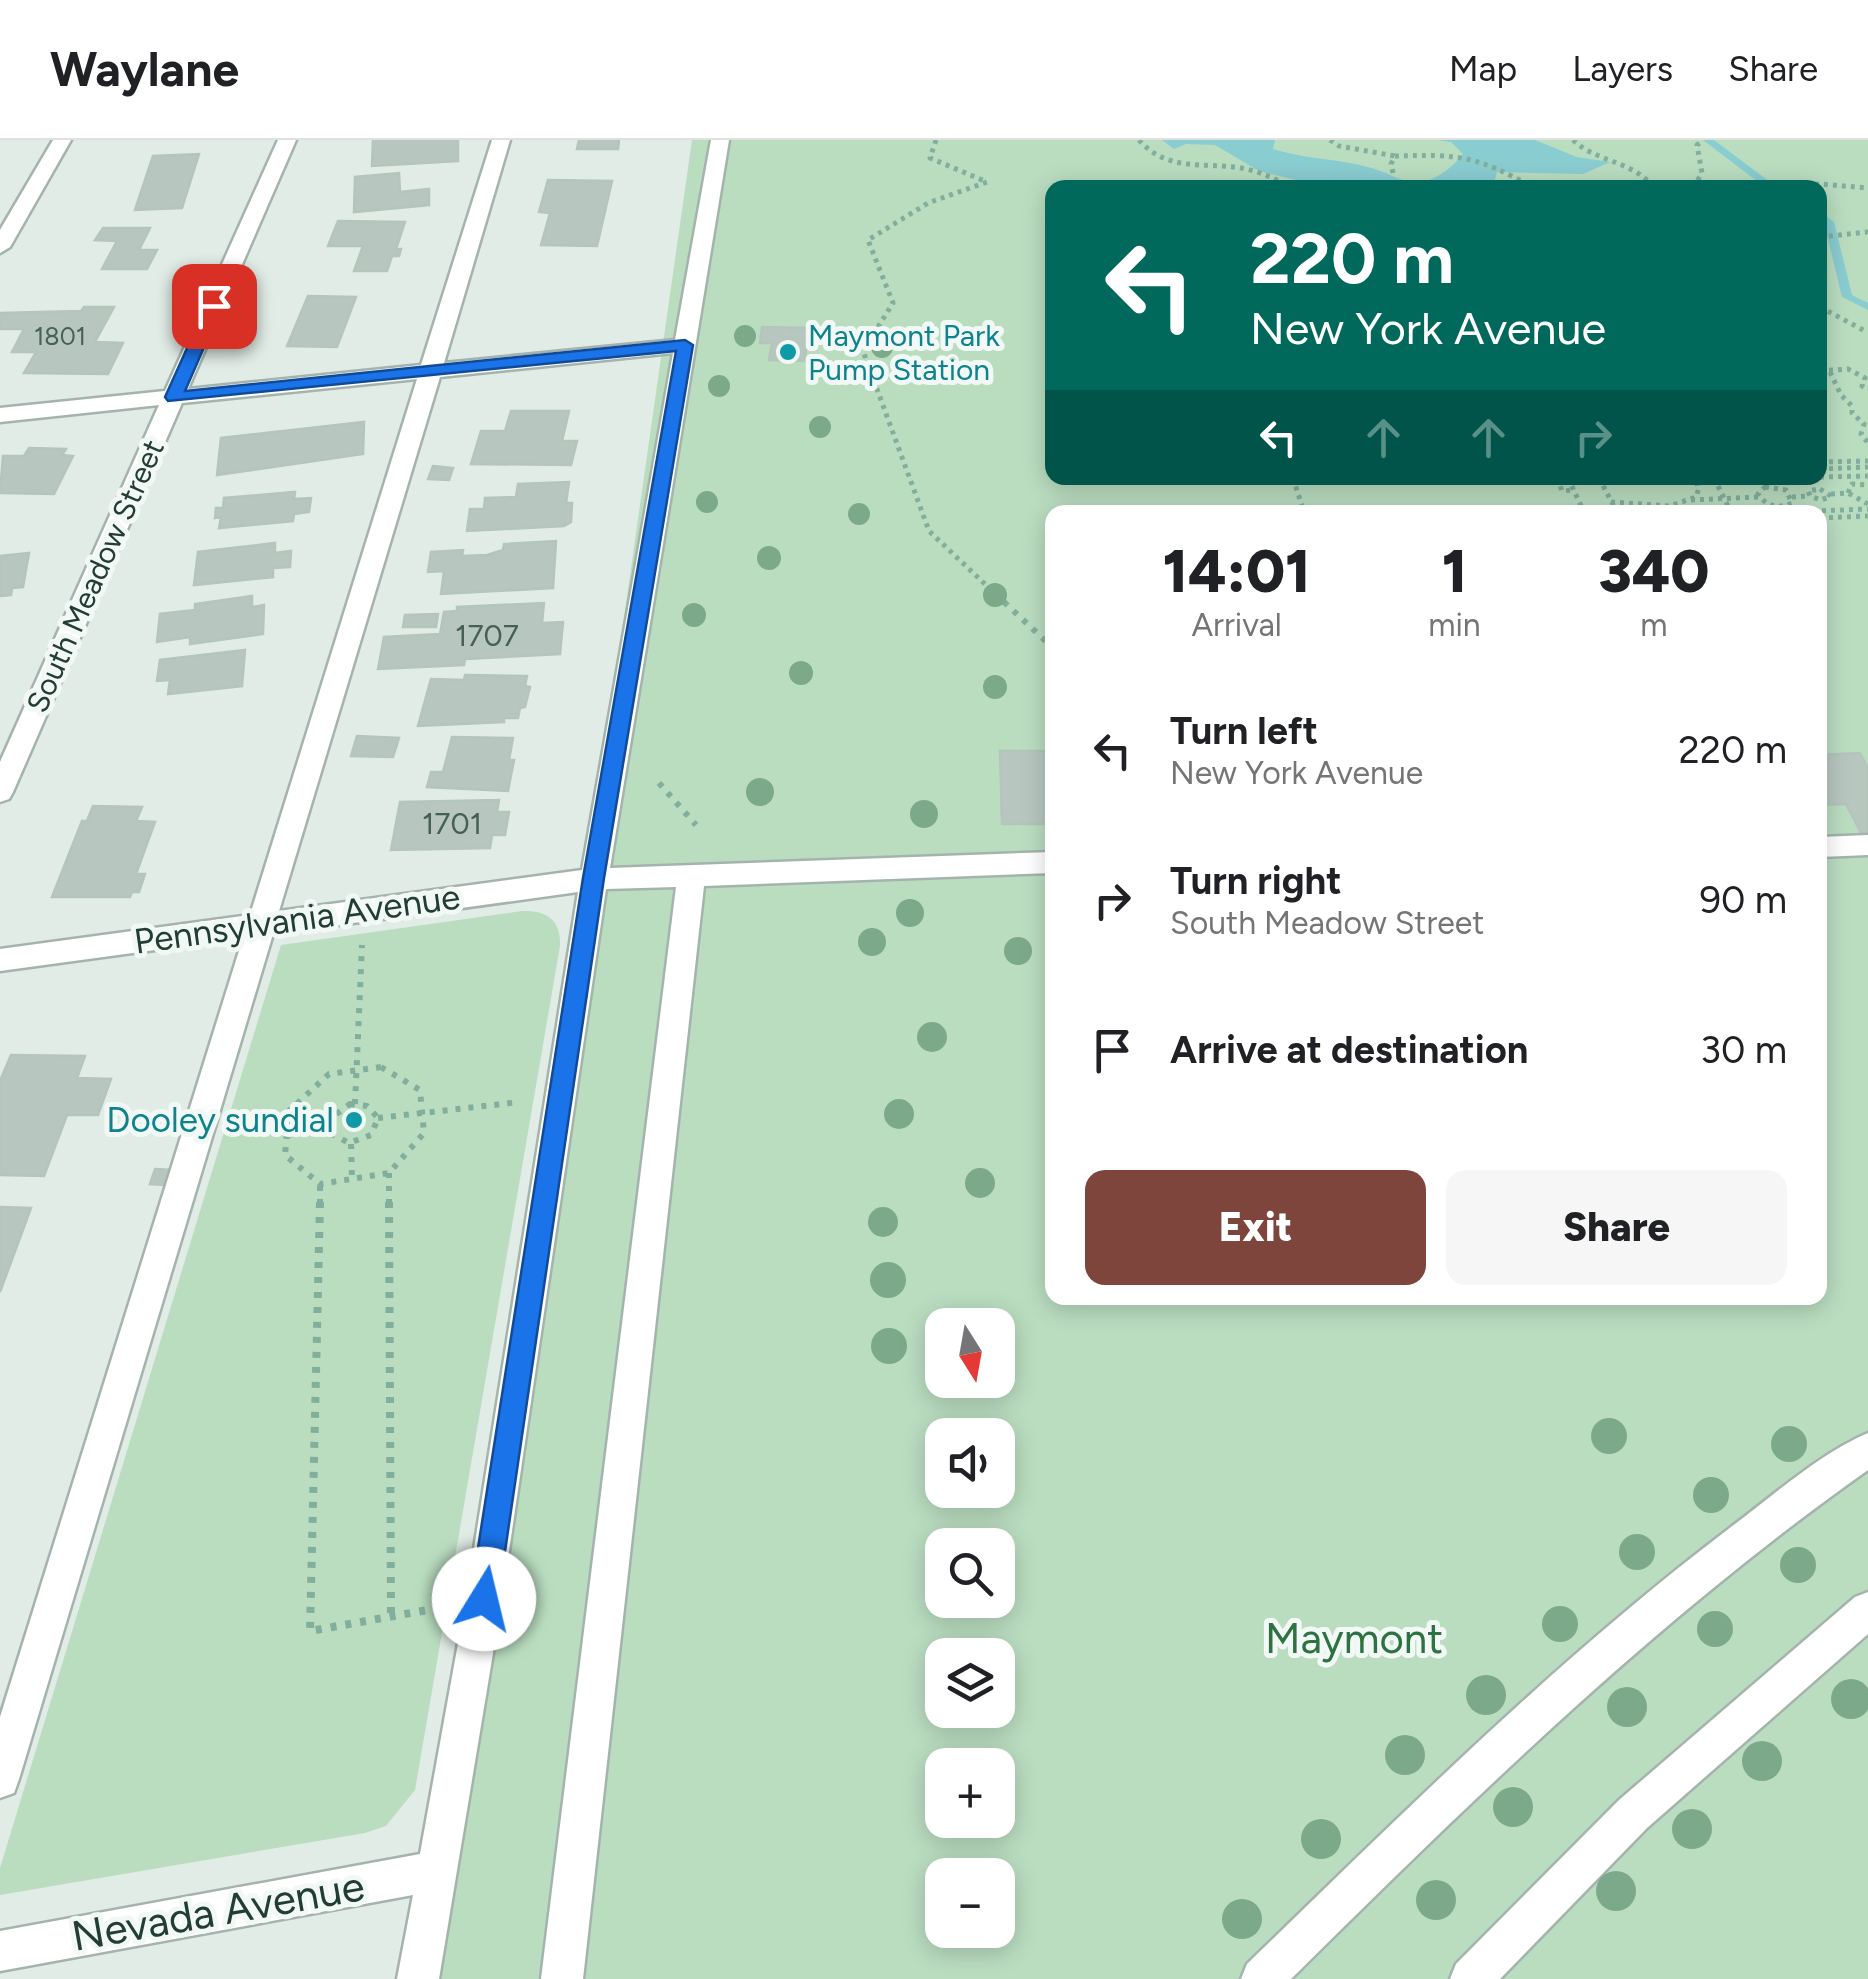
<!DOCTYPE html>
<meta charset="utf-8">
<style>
:root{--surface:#fff;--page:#f6f6f6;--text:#202124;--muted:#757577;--line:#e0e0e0;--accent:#7e453c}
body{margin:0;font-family:Figtree,sans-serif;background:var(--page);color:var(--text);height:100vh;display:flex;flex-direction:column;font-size:38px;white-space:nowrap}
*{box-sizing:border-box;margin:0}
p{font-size:32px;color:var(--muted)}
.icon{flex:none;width:55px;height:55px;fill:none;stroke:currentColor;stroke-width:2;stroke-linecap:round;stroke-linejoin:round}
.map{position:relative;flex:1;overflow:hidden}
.sheet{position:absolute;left:1045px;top:365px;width:782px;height:800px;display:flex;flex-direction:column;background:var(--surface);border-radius:20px;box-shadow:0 5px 25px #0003}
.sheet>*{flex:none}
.guide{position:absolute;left:1045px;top:40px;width:782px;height:305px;border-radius:20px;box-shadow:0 5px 25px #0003;background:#00695c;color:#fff;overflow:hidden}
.needle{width:65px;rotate:169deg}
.controls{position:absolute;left:925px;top:1168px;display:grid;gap:20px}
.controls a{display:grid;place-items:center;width:90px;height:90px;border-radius:20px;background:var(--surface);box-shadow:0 5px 25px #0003;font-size:50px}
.pin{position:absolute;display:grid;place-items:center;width:85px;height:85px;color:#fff;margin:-42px;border-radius:20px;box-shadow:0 5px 15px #0006}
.me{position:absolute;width:110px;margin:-55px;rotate:9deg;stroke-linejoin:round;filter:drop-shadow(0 0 8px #0008)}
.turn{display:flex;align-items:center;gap:35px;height:210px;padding:0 40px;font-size:45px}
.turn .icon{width:130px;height:130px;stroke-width:2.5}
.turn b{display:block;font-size:70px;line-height:85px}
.lanes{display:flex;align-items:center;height:95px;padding:0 40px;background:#0003;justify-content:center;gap:50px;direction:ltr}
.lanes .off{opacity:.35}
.eta{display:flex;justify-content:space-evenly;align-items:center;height:170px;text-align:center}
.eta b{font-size:60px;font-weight:800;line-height:70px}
.cta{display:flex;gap:20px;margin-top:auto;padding:20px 40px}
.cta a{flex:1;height:115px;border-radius:20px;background:var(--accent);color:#fff;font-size:40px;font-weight:800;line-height:115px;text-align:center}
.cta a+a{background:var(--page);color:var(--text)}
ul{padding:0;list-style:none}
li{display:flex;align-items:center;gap:30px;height:150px;padding:0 40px}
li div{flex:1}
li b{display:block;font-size:38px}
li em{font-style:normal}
header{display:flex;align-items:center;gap:60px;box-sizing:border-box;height:140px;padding:0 50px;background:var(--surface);border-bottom:2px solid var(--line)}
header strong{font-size:48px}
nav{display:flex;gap:55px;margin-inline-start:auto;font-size:35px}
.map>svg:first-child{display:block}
</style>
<header>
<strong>Waylane</strong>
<nav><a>Map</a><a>Layers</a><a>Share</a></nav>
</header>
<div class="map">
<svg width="1868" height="1839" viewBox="0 0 1868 1839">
<rect width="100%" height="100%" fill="#e1ece6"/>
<g fill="#baddc0" fill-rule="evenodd">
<path d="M692 0H1868V1839H430ZM1052 48H1820V338H1052ZM1052 372H1820V1158H1052ZM942 1185H998V1240H942ZM942 1295H998V1350H942ZM942 1405H998V1460H942ZM942 1515H998V1570H942ZM942 1625H998V1680H942ZM942 1735H998V1790H942Z"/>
<path d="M522 771C547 770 561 780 560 806L415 1650 386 1686 365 1693 0 1755V1728L281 805Z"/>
</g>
<path fill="#8acdd1" d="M1162 0H1275L1273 9C1311 21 1351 18 1388 34 1399 39 1412 45 1425 41 1440 38 1454 25 1463 14L1451 2 1437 0H1535L1577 17 1610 22 1583 34 1497 32 1493 47H1324L1259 31 1215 5 1186 4 1174 9Z"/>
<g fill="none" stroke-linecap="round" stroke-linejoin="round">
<g fill="#8acdd1" fill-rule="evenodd">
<path d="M1703 0H1714L1778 48H1766Z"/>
<path d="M1820 72 1834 82 1852 155 1868 163V170L1842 157 1824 83 1820 80Z"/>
</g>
</g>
<g fill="#b7c7bf" stroke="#b4c5bc" stroke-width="2.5">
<path d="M373 0H458V21L372 26Z"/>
<path d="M579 0H619L618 9H577Z"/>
<path d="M199 14 182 68 135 70 153 16Z"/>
<path d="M399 33 400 52 429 49V65L354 72 355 37Z"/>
<path d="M548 40 612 41 597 106 541 105 550 73 539 72Z"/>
<path d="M338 81 405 82 396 109H401L399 116H392L387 131H354L363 106H328Z"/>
<path d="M103 88H150L139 110H157L147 129H102L117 101 95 100Z"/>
<path d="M308 156 356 157 337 207 287 206Z"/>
<path d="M84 167H114L95 202 123 203 108 234 24 233 36 212H12L24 189H0V173L81 171Z"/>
<path d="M762 187 810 188 804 221 769 220 772 203H760Z"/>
<path d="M511 271H569L562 301H577L571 325 471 324 481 291H505Z"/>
<path d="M364 282 363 314 217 335 221 298Z"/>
<path d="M29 308 66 309 62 315 73 316 54 354 0 353 3 316H24Z"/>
<path d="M433 326 453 328 449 340 428 339Z"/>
<path d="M569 342 566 363H572L571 382 564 386 467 391 470 369H484L485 358 516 357 518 344Z"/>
<path d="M295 352 294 359 311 358 309 372 294 374 293 381 219 388 221 377 215 378 216 368H223L224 358Z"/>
<path d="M556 401 553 448 441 454 444 431 428 432 431 412 463 410 462 416 487 415 503 410 504 404Z"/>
<path d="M275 403V413L291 411 290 427 273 428V437L194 445 198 412Z"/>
<path d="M29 413 23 447 12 448 11 455 0 456V416Z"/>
<path d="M252 456V467L264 465 263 494 190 504V497L157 502 160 474 195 470V464Z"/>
<path d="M544 463 542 483 563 482 560 514 465 519 464 525 378 529 384 497 440 494 444 472 457 471V467Z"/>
<path d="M438 474 436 487H403L405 475Z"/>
<path d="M245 510 242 546 168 554 170 540 157 541 160 520Z"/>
<path d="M465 535 527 536 525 546 530 547 525 567 520 568 518 578H504V582L418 586 431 539 464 540Z"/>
<path d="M357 596 399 598 393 617 351 616Z"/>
<path d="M452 597 513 598 509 620H514L508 651 427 647 431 632H443Z"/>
<path d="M1000 611H1052V684H1002Z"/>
<path d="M1860 613 1868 628V695H1862L1846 664 1820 665V615Z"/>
<path d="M499 660 497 672H509L505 695H492L490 708 391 710 400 662Z"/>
<path d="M93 666 142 667 136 681 155 682 136 734H145L139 752H132L130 757H52L82 681H87Z"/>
<path d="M11 915 85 916 77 938 111 939 98 975H67L44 1036 0 1035V941Z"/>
<path d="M155 1029 171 1030 166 1045 150 1044Z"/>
<path d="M0 1067 31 1068 0 1152Z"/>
</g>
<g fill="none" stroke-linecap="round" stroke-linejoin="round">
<defs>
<g id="minor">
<path d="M53 0H71L10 107 0 113V90Z"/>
<path d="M278 0H296L188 249 421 225 492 0H510L444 223 675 200 711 0H729L610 728 1052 712V733L704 746 583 1839H541L676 747 606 749 502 1459 439 1839H397L413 1755 0 1831V1791L420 1714 466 1459 578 752 273 794 19 1639 14 1653 0 1658V1577L243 798 0 831V809L250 775 417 239 182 263 13 652 9 659 0 662V622L159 265 0 282V268L165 251ZM673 213 582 730 279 771 440 237Z"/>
<path d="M1868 695V715L1820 717V697Z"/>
<path d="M1868 1293V1330C1657 1479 1474 1658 1291 1839H1241L1247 1824C1403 1673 1557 1519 1731 1387 1771 1357 1822 1312 1868 1293Z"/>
<path d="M1868 1452V1494L1647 1688 1500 1839H1450L1456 1824 1619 1660 1855 1457Z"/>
</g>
</defs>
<use href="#minor" stroke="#a4b4ad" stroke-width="5"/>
<g stroke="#82af9d" stroke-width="5" stroke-dasharray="4 5" stroke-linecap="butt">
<path d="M936 0 930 18 987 42 928 63 868 100 893 163 863 211 929 391 1007 465"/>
<path d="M1139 0C1167 32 1203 22 1241 28 1259 31 1276 39 1292 48"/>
<path d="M1330 0 1339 6 1395 16"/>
<path d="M1573 0C1597 23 1633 20 1654 48"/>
<path d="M1393 33 1391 24 1395 16C1460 14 1477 16 1534 48"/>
<path d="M1693 48 1702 33 1697 5 1703 0"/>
<path d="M1743 48 1820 44 1868 48"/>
<path d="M1820 97 1868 92"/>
<path d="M1820 130 1823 149 1820 164"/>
<path d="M1820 167 1865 191"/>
<path d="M1820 231 1848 229 1865 238 1862 246 1868 249"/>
<path d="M1830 232 1841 255 1852 266V273L1864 284 1861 294 1868 303"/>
<path d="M1820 322 1868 321"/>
<path d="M1820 329 1868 327"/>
<path d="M1820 337 1868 336"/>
<path d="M1293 338 1304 372"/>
<path d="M1557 338 1562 351 1573 350"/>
<path d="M1568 338 1584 372"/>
<path d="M1599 338 1617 372"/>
<path d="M1714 338 1731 372"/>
<path d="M1697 343 1817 338"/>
<path d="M1765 347 1786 350 1792 363C1778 369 1767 367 1758 354Z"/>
<path d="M1820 349 1831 356 1821 360 1810 356 1808 351Z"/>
<path d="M1848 353 1852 344 1868 345"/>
<path d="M1831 354 1848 353 1868 364"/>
<path d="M1792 357 1810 356"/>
<path d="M1691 360 1758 357"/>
<path d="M1611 362 1670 366 1696 357 1699 348 1694 338"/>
<path d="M1786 372 1868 369"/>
<path d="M1820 378 1868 376"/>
</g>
<g stroke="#82af9d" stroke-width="6" stroke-dasharray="5 8" stroke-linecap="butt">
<path d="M1004 462 1052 507"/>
<path d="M659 643 696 685"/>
<path d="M381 927 420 950 424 993 389 1033 320 1044 285 1015 289 971 329 934Z"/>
<path d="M350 964 367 966 378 978 371 995 349 1003 330 993 335 975Z"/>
<path d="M355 964 362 805"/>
<path d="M378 978 520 962"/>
<path d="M287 995 330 988"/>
<path d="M351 1004 352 1039"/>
<path d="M389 1033V1064"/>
<path d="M320 1064V1044"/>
</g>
<g stroke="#82af9d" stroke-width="8" stroke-dasharray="6 9" stroke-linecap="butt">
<path d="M320 1062 310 1491 439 1468"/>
<path d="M389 1062 391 1477"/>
</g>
<use href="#minor" fill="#fff" fill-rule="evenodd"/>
</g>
<g fill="#7da98b">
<circle cx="745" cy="196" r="11"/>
<circle cx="882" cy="207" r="11"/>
<circle cx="719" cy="246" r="11"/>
<circle cx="820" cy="287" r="11"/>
<circle cx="707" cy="362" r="11"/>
<circle cx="859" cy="374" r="11"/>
<circle cx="769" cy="418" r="12"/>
<circle cx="995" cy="455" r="12"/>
<circle cx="694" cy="475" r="12"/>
<circle cx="801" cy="533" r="12"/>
<circle cx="995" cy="547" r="12"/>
<circle cx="760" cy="652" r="14"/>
<circle cx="924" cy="674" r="14"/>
<circle cx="910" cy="773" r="14"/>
<circle cx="872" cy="802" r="14"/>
<circle cx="1018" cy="811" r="14"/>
<circle cx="932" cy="897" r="15"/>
<circle cx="899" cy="974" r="15"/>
<circle cx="980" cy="1043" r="15"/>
<circle cx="883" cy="1082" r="15"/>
<circle cx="888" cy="1140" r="18"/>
<circle cx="889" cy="1206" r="18"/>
<circle cx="1609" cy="1296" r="18"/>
<circle cx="1789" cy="1304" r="18"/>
<circle cx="1711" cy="1355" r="18"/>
<circle cx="1637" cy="1412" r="18"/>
<circle cx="1798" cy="1425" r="18"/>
<circle cx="1560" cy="1484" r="18"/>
<circle cx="1715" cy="1489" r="18"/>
<circle cx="1486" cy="1555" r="20"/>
<circle cx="1851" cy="1559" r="20"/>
<circle cx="1627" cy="1567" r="20"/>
<circle cx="1405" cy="1615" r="20"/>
<circle cx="1762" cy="1621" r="20"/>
<circle cx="1513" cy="1667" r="20"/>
<circle cx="1692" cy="1689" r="20"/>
<circle cx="1321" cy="1699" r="20"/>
<circle cx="1616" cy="1751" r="20"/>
<circle cx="1436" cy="1760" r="20"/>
<circle cx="1242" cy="1779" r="20"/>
</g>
<path fill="#1a73e8" stroke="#114b97" stroke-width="2.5" d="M214 161 222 166 185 251 685 200 693 205 604 738 498 1459 494 1469 484 1473 474 1469 470 1459 583 738 676 211 168 261 165 257 206 166Z"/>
<g fill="#0f9aa8" stroke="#f2f8f5" stroke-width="4">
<circle cx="788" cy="212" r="10"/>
<circle cx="354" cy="980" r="10"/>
</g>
<g text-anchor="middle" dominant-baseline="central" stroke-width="10" stroke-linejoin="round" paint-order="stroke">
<g font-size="25" fill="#476056">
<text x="60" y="196">1801</text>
</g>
<g font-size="30" fill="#0d838f" stroke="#f2f8f5" text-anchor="start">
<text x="808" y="195">Maymont Park<tspan x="808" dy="34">Pump Station</tspan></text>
</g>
<g font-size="30" fill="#223d33" stroke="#f2f8f5">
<text transform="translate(95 436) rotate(-66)">South Meadow Street</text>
</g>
<g font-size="30" fill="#476056">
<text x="487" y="495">1707</text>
<text x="452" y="683">1701</text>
</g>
<g font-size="35" fill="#223d33" stroke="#f2f8f5">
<text transform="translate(297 779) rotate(-8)">Pennsylvania Avenue</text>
</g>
<g font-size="35" fill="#0d838f" stroke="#f2f8f5" text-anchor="end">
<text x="334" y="980">Dooley sundial</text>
</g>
<g font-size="42" fill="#2c7341" stroke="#f2f8f5">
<text x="1354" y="1498">Maymont</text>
</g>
<g font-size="42" fill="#223d33" stroke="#f2f8f5">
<text transform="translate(218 1771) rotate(-10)">Nevada Avenue</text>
</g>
</g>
</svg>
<div class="controls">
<a><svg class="needle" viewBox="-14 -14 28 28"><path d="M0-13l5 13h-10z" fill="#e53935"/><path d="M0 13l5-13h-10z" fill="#757577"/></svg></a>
<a><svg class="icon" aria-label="sound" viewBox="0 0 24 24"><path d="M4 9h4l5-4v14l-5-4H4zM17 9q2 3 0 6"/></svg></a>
<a><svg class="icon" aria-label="search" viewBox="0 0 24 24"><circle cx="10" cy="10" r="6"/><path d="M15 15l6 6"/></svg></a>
<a><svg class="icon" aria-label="layers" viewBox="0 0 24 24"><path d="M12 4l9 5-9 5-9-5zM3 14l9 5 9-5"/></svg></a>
<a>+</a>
<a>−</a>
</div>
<div class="pin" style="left:214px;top:166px;background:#d93025"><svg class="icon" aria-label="arrive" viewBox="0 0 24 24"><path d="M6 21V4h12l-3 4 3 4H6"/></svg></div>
<svg class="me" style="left:484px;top:1459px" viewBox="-20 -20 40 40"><circle r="19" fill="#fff"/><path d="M0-13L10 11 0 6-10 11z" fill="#1a73e8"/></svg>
<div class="guide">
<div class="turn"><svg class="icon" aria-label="left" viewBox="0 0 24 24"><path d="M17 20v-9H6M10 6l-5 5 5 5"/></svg><div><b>220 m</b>New York Avenue</div></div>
<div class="lanes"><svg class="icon" aria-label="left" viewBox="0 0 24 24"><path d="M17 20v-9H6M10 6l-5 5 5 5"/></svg><svg class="icon off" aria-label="ahead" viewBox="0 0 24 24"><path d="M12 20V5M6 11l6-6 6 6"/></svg><svg class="icon off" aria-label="ahead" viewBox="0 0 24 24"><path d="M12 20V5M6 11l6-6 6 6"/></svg><svg class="icon off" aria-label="right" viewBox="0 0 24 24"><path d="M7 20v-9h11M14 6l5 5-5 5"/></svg></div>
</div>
<section class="sheet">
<div class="eta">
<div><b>14:01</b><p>Arrival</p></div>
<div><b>1</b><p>min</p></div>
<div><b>340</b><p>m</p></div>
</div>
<ul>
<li><svg class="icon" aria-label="left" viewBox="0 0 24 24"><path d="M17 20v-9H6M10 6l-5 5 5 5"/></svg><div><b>Turn left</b><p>New York Avenue</p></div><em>220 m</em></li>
<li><svg class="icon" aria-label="right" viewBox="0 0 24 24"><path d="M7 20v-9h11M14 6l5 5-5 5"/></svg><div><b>Turn right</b><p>South Meadow Street</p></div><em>90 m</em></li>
<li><svg class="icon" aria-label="arrive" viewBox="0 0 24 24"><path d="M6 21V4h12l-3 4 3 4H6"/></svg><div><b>Arrive at destination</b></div><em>30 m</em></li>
</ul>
<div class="cta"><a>Exit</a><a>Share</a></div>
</section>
</div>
